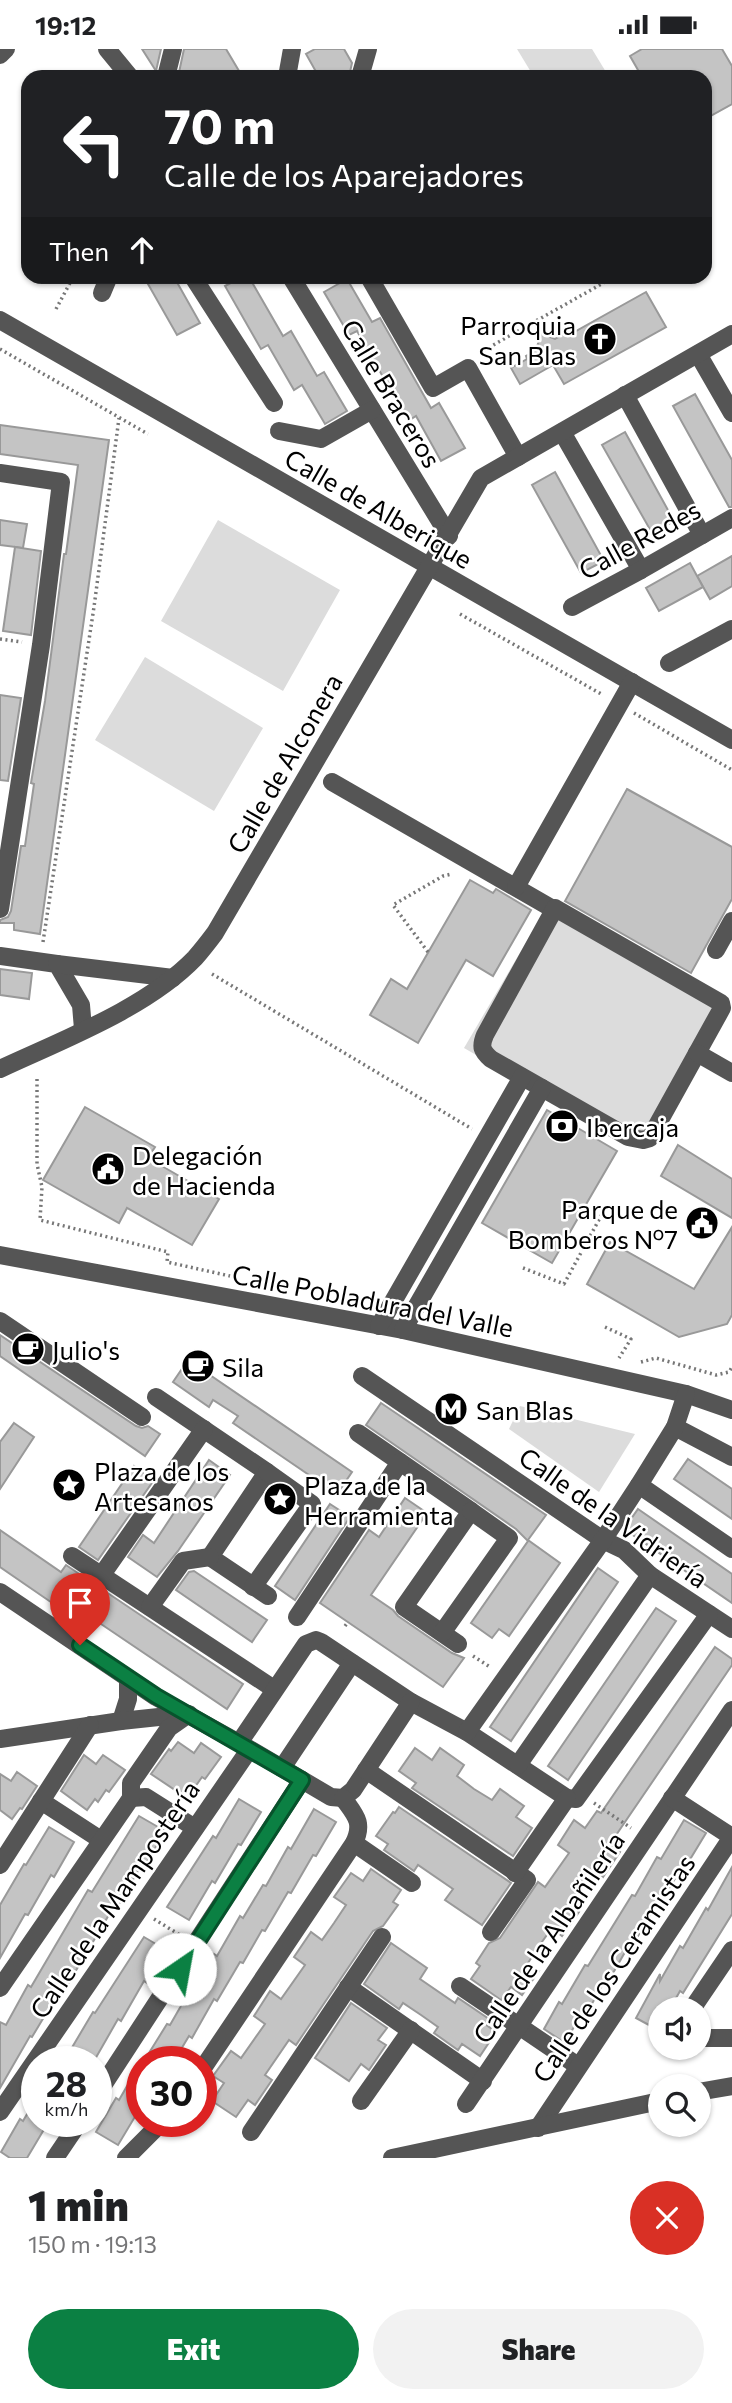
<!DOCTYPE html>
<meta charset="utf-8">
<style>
:root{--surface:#fff;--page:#f2f2f2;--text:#202124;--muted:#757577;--accent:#0b8043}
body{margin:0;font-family:Commissioner,sans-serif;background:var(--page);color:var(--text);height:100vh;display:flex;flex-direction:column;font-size:26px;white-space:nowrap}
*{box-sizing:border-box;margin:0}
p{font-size:23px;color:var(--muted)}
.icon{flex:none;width:38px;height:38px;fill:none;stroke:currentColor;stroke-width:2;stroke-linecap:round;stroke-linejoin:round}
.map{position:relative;height:2109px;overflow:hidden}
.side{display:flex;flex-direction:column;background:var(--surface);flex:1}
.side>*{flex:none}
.banner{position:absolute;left:21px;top:21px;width:691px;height:214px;border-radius:21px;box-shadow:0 2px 5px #0004;background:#202124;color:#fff;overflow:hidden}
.controls{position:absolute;left:648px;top:1948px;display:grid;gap:14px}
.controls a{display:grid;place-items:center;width:63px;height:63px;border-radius:50%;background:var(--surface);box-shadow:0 2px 5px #0004;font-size:35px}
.speed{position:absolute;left:21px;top:1997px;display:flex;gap:14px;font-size:35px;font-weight:700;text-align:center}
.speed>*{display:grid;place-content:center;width:91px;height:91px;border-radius:50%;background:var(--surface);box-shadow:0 2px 5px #0004;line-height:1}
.speed small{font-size:18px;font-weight:400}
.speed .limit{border:10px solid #d22;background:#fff;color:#111}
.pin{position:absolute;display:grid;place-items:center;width:60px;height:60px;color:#fff;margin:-72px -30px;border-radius:50% 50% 50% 0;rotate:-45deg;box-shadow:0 0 7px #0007}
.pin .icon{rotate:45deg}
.me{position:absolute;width:77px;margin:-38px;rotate:33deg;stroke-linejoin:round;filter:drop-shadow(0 0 5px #0008)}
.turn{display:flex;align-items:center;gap:24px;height:147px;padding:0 28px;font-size:32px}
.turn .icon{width:91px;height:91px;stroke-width:2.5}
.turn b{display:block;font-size:49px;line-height:60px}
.then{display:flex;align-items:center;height:66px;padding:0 28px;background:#0003;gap:14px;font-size:26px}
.round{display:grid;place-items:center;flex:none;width:74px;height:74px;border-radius:37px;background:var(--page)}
.summary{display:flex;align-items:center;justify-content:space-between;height:119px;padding:0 28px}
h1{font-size:42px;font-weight:800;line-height:52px}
.cta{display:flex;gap:14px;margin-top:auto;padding:14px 28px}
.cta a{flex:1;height:80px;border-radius:42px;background:var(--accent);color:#fff;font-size:28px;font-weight:800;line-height:80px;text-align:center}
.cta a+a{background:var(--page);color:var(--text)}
.status{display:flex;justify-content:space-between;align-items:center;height:49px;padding:0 35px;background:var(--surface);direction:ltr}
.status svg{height:19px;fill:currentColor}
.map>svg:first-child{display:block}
</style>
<div class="status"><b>19:12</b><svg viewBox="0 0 49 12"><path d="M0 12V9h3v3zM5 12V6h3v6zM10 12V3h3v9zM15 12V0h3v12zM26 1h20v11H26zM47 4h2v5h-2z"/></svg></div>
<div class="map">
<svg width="732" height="2109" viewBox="0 0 732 2109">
<rect width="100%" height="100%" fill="#fff"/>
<g fill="#dcdcdc">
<path d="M517 0H592L609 28H534Z"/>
<path d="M218 471 340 541 283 642 161 572Z"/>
<path d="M145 608 263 679 214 762 95 691Z"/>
<path d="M548 856 719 954 636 1098 464 999Z"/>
<path d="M520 1357 635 1385 599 1443 509 1380Z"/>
</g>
<g fill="#c4c4c4" stroke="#999" stroke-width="2">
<path d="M142 0H161L156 22Z"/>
<path d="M184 0H226L239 22 229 28H178Z"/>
<path d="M315 0H344L352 14 350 23 341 28H319L306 5Z"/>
<path d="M642 0H722L732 17V55L705 70V28H642L630 7Z"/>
<path d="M144 228H174L200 274 177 286Z"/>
<path d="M242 228H249L283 287 291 282 317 327 324 323 347 362 325 375 302 336 294 341 268 296 261 300 225 237Z"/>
<path d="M347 230 372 273 380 269 431 359 439 354 465 399 441 412 416 367 408 372 357 282 349 286 324 243Z"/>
<path d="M646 243 666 278 564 335 553 316 520 335 511 319 527 310 526 307 535 302 542 285 555 290 566 284 567 287Z"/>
<path d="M695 345 732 411V458H729L673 357Z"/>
<path d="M0 376 109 391 40 885 14 881V874H0V871L8 868 11 862 21 797H25L34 735 31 734 45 652 64 505H66L78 416 0 405Z"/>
<path d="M625 383 674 472 652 484 602 396Z"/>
<path d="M555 423 604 512 581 524 532 436Z"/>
<path d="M0 471 27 475 23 499 0 496Z"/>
<path d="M15 498 41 502 31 586 3 582Z"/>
<path d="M732 507V537L710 550 697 527Z"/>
<path d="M690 514 703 538 659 562 646 539Z"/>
<path d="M0 646 21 649 8 732 0 731Z"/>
<path d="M627 740 732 798V850L691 924 565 852Z"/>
<path d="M470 831 493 844 496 840 531 861 493 927 466 911 418 994 370 966 391 930 407 940Z"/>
<path d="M0 920 32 924 29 950 0 946Z"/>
<path d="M85 1058 155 1098 148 1109 219 1150 192 1196 127 1159 119 1174 43 1131Z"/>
<path d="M547 1061 617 1102 552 1214 482 1174Z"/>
<path d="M678 1096 732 1130V1169L661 1127Z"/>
<path d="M732 1178V1266L727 1275 679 1288 587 1235 610 1193 694 1240Z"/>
<path d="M0 1286 136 1377 142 1379 148 1377 160 1385 145 1407 0 1307Z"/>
<path d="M188 1311 352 1423 337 1445 233 1374 238 1367 213 1351 209 1358 173 1333Z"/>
<path d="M381 1354 546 1466 528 1491 560 1514 509 1587 499 1580 492 1589 471 1574 528 1492 516 1480 366 1376Z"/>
<path d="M14 1374 34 1388 0 1440V1393Z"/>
<path d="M688 1410 732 1440V1470L674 1430Z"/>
<path d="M209 1411 230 1426 178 1502 157 1528 128 1508 143 1486 154 1494Z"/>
<path d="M134 1417 154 1431 98 1511 79 1498Z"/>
<path d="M405 1449 427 1464 371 1546 393 1561 398 1567 452 1604 464 1609 443 1638 320 1554 369 1481 379 1488Z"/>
<path d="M330 1455 350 1468 295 1551 275 1537Z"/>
<path d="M638 1460 732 1525V1554L624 1480Z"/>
<path d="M0 1481 61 1523 66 1516 243 1635 227 1660 64 1550 58 1558 0 1518Z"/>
<path d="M598 1519 618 1533 511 1692 490 1678Z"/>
<path d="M194 1522 267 1571 252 1593 176 1541 189 1523Z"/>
<path d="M656 1559 676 1572 568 1731 548 1717Z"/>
<path d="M715 1598 732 1610V1616L610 1795 620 1803 603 1828 592 1820 580 1838 569 1855 579 1863 562 1887 552 1879 539 1897 528 1914 539 1922 522 1946 511 1938 501 1951 471 1930 480 1917 476 1914 489 1894 500 1889 538 1833 545 1838 569 1804 558 1796 574 1771 585 1779 597 1762 601 1764Z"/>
<path d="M178 1693 194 1704 201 1694 221 1708 205 1730 202 1728 195 1738 192 1735 184 1747 151 1725 169 1700 171 1702Z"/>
<path d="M415 1699 432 1711 440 1699 464 1716 457 1727 474 1740 492 1751 500 1740 524 1757 516 1768 532 1779 513 1807 412 1739 416 1734 399 1722Z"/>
<path d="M84 1706 96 1715 103 1706 125 1721 109 1743 106 1741 98 1753 95 1750 87 1761 61 1742Z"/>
<path d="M17 1723 37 1737 22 1760 20 1759 12 1770 0 1761V1725L11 1732Z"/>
<path d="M239 1750 261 1763 241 1796 238 1795 215 1834 212 1832 189 1871 167 1858 213 1787 216 1789Z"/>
<path d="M399 1758 511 1834 482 1876 445 1851 453 1840 418 1816 414 1822 384 1801 388 1795 376 1787 393 1763 395 1764Z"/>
<path d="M314 1760 336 1773 316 1807 313 1806 291 1844 288 1843 265 1882 262 1881 243 1914 240 1913 217 1952 214 1950 192 1989 189 1987 174 2012H144L167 1975 170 1976 189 1943 192 1944 214 1905 217 1907 240 1867 243 1869 263 1836 266 1837 288 1798 291 1800Z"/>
<path d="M139 1767 165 1782 145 1817 142 1815 119 1855 116 1854 59 1950 56 1948 32 1988 30 1987 0 2039V1973L6 1976 28 1936 31 1938 88 1841 92 1843Z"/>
<path d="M684 1771 706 1784 686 1817 683 1816 660 1855 658 1853 635 1892 632 1891 613 1924 610 1922 588 1962 584 1960 565 1994 544 1980 559 1953 562 1955 585 1916 588 1917 632 1846 635 1847 657 1808 661 1810Z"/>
<path d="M49 1778 74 1793 54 1828 51 1826 28 1866 25 1865 0 1909V1856L24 1815 26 1816Z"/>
<path d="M732 1818V1865L683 1944 680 1942 670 1960H660V1982L636 1969 660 1925V1932L680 1897 683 1899 706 1859 708 1861Z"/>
<path d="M371 1820 401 1841 393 1853 398 1856 383 1877 373 1882 296 1996 289 1991 265 2026 272 2031 255 2056 248 2051 236 2068 212 2052 224 2034 213 2027 231 2002 241 2009 265 1975 254 1967 270 1942 281 1950 305 1916 294 1908 311 1883 322 1891 334 1874 346 1856 334 1848 351 1824 363 1832Z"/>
<path d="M144 1888 166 1901 147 1934 144 1932 121 1972 118 1970 94 2012H64L93 1963 95 1964Z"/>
<path d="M391 1894 427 1919 420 1930 455 1954 458 1949 489 1970 485 1975 496 1983 480 2007 462 1995 458 2001 434 1984 438 1978 421 1966 403 1954 399 1960 364 1935Z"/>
<path d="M351 1954 387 1979 378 1991 386 1996 369 2021 361 2015 349 2032 315 2009Z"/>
<path d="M142 2011V2056L118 2096 96 2083 116 2049 119 2051Z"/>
<path d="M37 2048V2072H49L27 2109H10L1 2103 20 2070 23 2072Z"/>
</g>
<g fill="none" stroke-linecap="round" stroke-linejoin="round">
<g stroke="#777" stroke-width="3.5" stroke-dasharray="2 3.5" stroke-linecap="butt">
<path d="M56 260 70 234"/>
<path d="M0 300 148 385"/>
<path d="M479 304 614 228"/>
<path d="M460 565 603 646"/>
<path d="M0 590 22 593"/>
<path d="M634 664 732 721"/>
<path d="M43 893 94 558 119 369"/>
<path d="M428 903 393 856 443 827 452 825"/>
<path d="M212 925 472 1080"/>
<path d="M37 1030V1115L42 1138 40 1171 168 1203 167 1213 230 1227"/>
<path d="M523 1219 564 1235 607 1156"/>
<path d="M605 1278 631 1290 619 1309"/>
<path d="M641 1313 656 1309 716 1326 729 1323 732 1318"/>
<path d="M345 1577 348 1573"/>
<path d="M473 1607 490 1618"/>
<path d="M594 1754 631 1779"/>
<path d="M154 1870 180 1886"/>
</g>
<g stroke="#555" stroke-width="18">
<path d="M107 0 130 28"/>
<path d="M0 6 6 0"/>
<path d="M166 28 173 0"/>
<path d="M287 28 292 0"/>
<path d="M360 28 368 0"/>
<path d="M193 228 274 354"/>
<path d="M291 228 449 487"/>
<path d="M369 228 433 339 468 319 518 408"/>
<path d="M102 244 107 232 105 228"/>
<path d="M0 271 732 691"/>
<path d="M698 305 732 364"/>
<path d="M625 346 702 486"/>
<path d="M279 382 321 390 372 361"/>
<path d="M562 383 641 521"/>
<path d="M0 424 61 433 41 596 0 860"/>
<path d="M572 558 641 521 732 469"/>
<path d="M669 614 732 580"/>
<path d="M332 733 553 860"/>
<path d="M516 838 632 633"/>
<path d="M555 859 721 954 722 959 650 1089 643 1091 628 1088 491 1010C482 1002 480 998 485 986Z"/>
<path d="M716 901 732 872"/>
<path d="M0 907 57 915 81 956 83 980"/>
<path d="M57 915 173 929"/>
<path d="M697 1004 732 1024"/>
<path d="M0 1020C62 991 147 959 195 909 202 901 209 892 215 884L481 429 732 285"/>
<path d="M0 1206 403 1281 686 1345 732 1361"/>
<path d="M0 1272 142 1368"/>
<path d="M379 1277 522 1028"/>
<path d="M403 1281 542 1039"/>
<path d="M362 1327 603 1491 624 1501 650 1526 732 1580"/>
<path d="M156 1348 267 1423 210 1508 268 1547"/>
<path d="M675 1378 732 1408"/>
<path d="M358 1384 471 1462 404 1558 458 1595"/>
<path d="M639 1436 732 1500"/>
<path d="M72 1507 274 1640"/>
<path d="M101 1527 204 1380"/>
<path d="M253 1538 312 1455 267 1423"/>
<path d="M0 1543 156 1648 239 1694 306 1595 316 1591 321 1593 411 1653 467 1683 567 1749 576 1750 709 1565"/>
<path d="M150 1558 183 1512 210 1508"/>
<path d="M297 1568 400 1413"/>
<path d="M442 1584 509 1489 471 1462"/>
<path d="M121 1672 128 1650V1630"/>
<path d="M467 1683 603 1491 639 1436 675 1378 686 1345"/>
<path d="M0 1690 121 1672 187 1665"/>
<path d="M241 1695 331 1748 343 1749 353 1741 411 1653"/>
<path d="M518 1716 650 1526"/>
<path d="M282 1719 352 1614"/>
<path d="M366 1721 527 1831 491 1883"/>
<path d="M131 1749 146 1748 195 1779"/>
<path d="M41 1752 101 1791"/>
<path d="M354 1794 412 1834"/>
<path d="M0 1816 90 1676"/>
<path d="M515 1824 567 1749"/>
<path d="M460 1937 578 2017"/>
<path d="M348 1938 483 2032"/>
<path d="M0 1939 131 1749V1734L169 1679 189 1665"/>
<path d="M692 1960 732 1901"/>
<path d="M698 1987 701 1989H732"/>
<path d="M201 2022 354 1794C364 1773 355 1766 343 1749"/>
<path d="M698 2043 732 2037"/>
<path d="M96 2047 302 1731"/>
<path d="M361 2052 411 1981"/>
<path d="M466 2055 732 1661"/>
<path d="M0 2063 249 1701"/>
<path d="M538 2079 732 1788 672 1749"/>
<path d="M251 2083 382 1888"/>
<path d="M55 2109 80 2072"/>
<path d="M126 2109 163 2072"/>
<path d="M392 2109 660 2052"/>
</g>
</g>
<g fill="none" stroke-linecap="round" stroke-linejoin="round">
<defs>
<path id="route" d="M80 1596 156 1647 302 1731 180 1920"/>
</defs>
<use href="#route" stroke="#07532c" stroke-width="18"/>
<use href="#route" stroke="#0b8043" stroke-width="12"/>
</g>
<defs>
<symbol id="church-disc" viewBox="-11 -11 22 22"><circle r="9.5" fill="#000" stroke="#fff"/><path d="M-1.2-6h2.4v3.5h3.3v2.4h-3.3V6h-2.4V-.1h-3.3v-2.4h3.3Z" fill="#fff"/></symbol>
<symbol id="bank-disc" viewBox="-11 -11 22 22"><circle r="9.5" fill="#000" stroke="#fff"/><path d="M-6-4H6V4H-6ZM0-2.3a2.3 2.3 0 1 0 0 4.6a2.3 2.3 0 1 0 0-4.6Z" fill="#fff"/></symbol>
<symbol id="civic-disc" viewBox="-11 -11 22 22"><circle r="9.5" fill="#000" stroke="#fff"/><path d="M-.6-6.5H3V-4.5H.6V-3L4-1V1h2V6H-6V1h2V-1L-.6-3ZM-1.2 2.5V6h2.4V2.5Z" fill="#fff"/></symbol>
<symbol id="cafe-disc" viewBox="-11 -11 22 22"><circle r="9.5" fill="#000" stroke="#fff"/><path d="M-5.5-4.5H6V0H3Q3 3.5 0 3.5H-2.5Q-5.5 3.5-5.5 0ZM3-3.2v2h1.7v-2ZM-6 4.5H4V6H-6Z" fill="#fff"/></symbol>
<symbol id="metro-disc" viewBox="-11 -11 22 22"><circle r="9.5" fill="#000" stroke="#fff"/><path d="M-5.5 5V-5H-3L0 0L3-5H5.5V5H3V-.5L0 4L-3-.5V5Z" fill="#fff"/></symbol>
<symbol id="sight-disc" viewBox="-11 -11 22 22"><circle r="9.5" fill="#000" stroke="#fff"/><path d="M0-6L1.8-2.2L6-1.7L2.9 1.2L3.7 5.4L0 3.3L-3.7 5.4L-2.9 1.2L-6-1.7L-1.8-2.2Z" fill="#fff"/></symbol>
</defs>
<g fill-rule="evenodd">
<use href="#church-disc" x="581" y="271" width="38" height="38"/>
<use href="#bank-disc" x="543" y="1058" width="38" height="38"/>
<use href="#civic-disc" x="89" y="1101" width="38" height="38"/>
<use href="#civic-disc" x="683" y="1155" width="38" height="38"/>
<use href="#cafe-disc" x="9" y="1281" width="38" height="38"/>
<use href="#cafe-disc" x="179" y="1298" width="38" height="38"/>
<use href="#metro-disc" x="432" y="1341" width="38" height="38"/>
<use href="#sight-disc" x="50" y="1417" width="38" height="38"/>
<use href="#sight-disc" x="261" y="1431" width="38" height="38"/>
</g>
<g text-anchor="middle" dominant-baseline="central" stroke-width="5" stroke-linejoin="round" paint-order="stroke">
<g font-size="26" fill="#000" stroke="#fff" text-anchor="start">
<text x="576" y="275" text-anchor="end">Parroquia<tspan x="576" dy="30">San Blas</tspan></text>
<text x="586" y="1077">Ibercaja</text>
<text x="132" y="1105">Delegación<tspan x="132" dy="30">de Hacienda</tspan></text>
<text x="678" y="1159" text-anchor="end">Parque de<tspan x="678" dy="30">Bomberos Nº7</tspan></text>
<text x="52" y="1300">Julio's</text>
<text x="222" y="1317">Sila</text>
<text x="476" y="1360">San Blas</text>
<text x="94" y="1421">Plaza de los<tspan x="94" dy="30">Artesanos</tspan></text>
<text x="304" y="1435">Plaza de la<tspan x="304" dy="30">Herramienta</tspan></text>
</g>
<g font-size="26" fill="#000" stroke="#fff">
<text transform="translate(392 344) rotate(59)">Calle Braceros</text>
<text transform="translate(379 459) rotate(30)">Calle de Alberique</text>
<text transform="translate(639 490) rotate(-29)">Calle Redes</text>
<text transform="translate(284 714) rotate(-60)">Calle de Alconera</text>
<text transform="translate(373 1251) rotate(11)">Calle Pobladura del Valle</text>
<text transform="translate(614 1468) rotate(35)">Calle de la Vidriería</text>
<text transform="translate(114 1850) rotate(-56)">Calle de la Mampostería</text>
<text transform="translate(548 1888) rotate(-56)">Calle de la Albañilería</text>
<text transform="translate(613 1919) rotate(-56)">Calle de los Ceramistas</text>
</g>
</g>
</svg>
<div class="controls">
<a><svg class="icon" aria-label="sound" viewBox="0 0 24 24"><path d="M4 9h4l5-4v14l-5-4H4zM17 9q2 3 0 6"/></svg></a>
<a><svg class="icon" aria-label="search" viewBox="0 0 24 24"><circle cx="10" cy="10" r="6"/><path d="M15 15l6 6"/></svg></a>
</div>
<div class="speed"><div>28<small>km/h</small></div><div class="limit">30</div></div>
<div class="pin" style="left:80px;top:1596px;background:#d93025"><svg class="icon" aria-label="arrive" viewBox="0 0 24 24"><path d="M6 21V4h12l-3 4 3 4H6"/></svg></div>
<svg class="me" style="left:180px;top:1920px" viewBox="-20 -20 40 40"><circle r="19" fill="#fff"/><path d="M0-13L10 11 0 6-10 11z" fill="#0b8043"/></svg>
<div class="banner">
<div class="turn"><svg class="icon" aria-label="left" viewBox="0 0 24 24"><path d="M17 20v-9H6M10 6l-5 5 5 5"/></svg><div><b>70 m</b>Calle de los Aparejadores</div></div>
<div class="then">Then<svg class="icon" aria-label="ahead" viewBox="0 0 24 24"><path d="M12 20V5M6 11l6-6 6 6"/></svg></div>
</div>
</div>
<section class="side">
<div class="summary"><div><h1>1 min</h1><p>150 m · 19:13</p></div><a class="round" style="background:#d93025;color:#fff"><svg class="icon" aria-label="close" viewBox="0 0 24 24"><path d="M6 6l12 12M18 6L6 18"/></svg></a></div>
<div class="cta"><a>Exit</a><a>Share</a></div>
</section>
